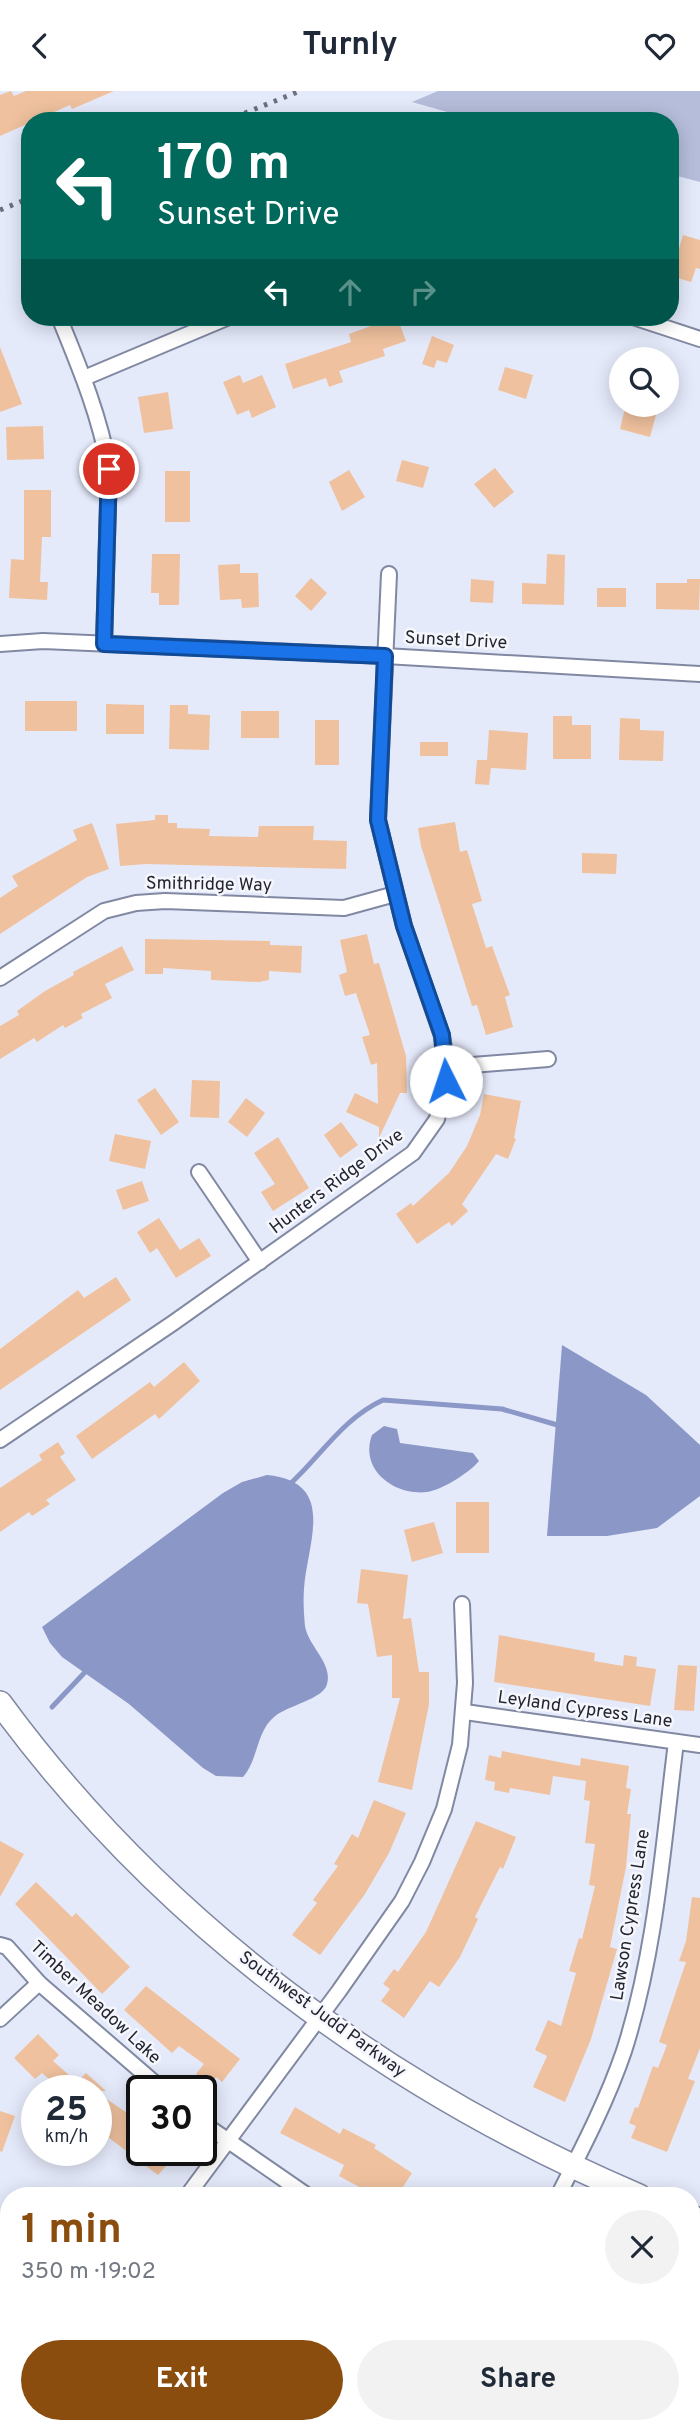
<!DOCTYPE html>
<meta charset="utf-8">
<style>
:root{--surface:#fff;--page:#f2f2f3;--text:#1f2937;--muted:#747a83;--accent:#8a4d0e}
body{margin:0;font-family:Overpass,sans-serif;background:var(--page);color:var(--text);height:100vh;display:flex;flex-direction:column;font-size:26px;white-space:nowrap}
*{box-sizing:border-box;margin:0}
p{font-size:23px;color:var(--muted)}
.icon{flex:none;width:38px;height:38px;fill:none;stroke:currentColor;stroke-width:2;stroke-linecap:round;stroke-linejoin:round}
.map{position:relative;flex:1;overflow:hidden}
.side{position:absolute;left:0px;top:2096px;width:700px;height:247px;display:flex;flex-direction:column;background:var(--surface);border-radius:28px 28px 0 0;box-shadow:0 4px 18px #0003}
.side>*{flex:none}
.banner{position:absolute;left:21px;top:21px;width:658px;height:214px;border-radius:28px;box-shadow:0 4px 18px #0003;background:#00695c;color:#fff;overflow:hidden}
.fabs{position:absolute;left:609px;top:256px;display:grid;gap:14px}
.fabs a{display:grid;place-items:center;width:70px;height:70px;border-radius:50%;background:var(--surface);box-shadow:0 4px 18px #0003;font-size:35px}
.speed{position:absolute;left:21px;top:1984px;display:flex;gap:14px;font-size:35px;font-weight:700;text-align:center}
.speed>*{display:grid;place-content:center;width:91px;height:91px;border-radius:50%;background:var(--surface);box-shadow:0 4px 18px #0003;line-height:1}
.speed small{font-size:18px;font-weight:400}
.speed .limit{border:4px solid #111;border-radius:10px;background:#fff;color:#111}
.pin{position:absolute;display:grid;place-items:center;width:60px;height:60px;color:#fff;margin:-30px;border:4px solid #fff;border-radius:50%;box-shadow:0 2px 7px #0007}
.me{position:absolute;width:77px;margin:-38px;rotate:356deg;stroke-linejoin:round;filter:drop-shadow(0 0 5px #0008)}
.turn{display:flex;align-items:center;gap:24px;height:147px;padding:0 21px;font-size:32px}
.turn .icon{width:91px;height:91px;stroke-width:2.5}
.turn b{display:block;font-size:49px;line-height:60px}
.lanes{display:flex;align-items:center;height:66px;padding:0 21px;background:#0003;justify-content:center;gap:35px;direction:ltr}
.lanes .off{opacity:.35}
.round{display:grid;place-items:center;flex:none;width:74px;height:74px;border-radius:37px;background:var(--page)}
.summary{display:flex;align-items:center;justify-content:space-between;height:119px;padding:0 21px}
h1{font-size:42px;font-weight:700;line-height:52px;color:var(--accent)}
.cta{display:flex;gap:14px;margin-top:auto;padding:14px 21px}
.cta a{flex:1;height:80px;border-radius:42px;background:var(--accent);color:#fff;font-size:28px;font-weight:700;line-height:80px;text-align:center}
.cta a+a{background:var(--page);color:var(--text)}
header{display:flex;justify-content:space-between;align-items:center;height:91px;padding:0 21px;background:var(--surface);font-size:32px;font-weight:700}
.map>svg:first-child{display:block}
</style>
<header><svg class="icon" aria-label="back" viewBox="0 0 24 24"><path d="M15 5l-7 7 7 7"/></svg>Turnly<svg class="icon" aria-label="heart" viewBox="0 0 24 24"><path d="M12 20l-8-8c-3-5 5-10 8-4 3-6 11-1 8 4z"/></svg></header>
<div class="map">
<svg width="700" height="2343" viewBox="0 0 700 2343">
<rect width="100%" height="100%" fill="#e5eafb"/>
<path fill="#b5bdda" d="M438 0H700V91L670 83V30H479L412 11Z"/>
<g fill="#8b97c6">
<path d="M562 1254 646 1304 700 1354V1405L657 1437 607 1445H547Z"/>
<path d="M384 1335 397 1338 400 1352 473 1362 479 1370C469 1382 442 1399 427 1401 395 1405 359 1379 372 1344Z"/>
<path d="M267 1384C338 1391 307 1452 304 1498 303 1510 304 1524 305 1535 308 1555 333 1572 327 1593 324 1608 286 1615 274 1626 256 1641 258 1670 243 1686L216 1685 203 1677 129 1613 62 1566 50 1552 42 1536 223 1402 242 1391Z"/>
</g>
<g fill="none" stroke-linecap="round" stroke-linejoin="round">
<g stroke="#8b97c6" stroke-width="5">
<path d="M289 1394C321 1365 342 1328 383 1309L502 1318 561 1335"/>
<path d="M52 1616 88 1578"/>
</g>
</g>
<g fill="#efc19e">
<path d="M11 0 14 5 26 0H114L72 18 70 14 0 45V4Z"/>
<path d="M683 144 700 149V178L696 177 691 191 671 185Z"/>
<path d="M377 226H397L406 250 383 258 385 265 339 280 343 291 329 296 326 287 293 298 285 273 351 251 349 243 379 232Z"/>
<path d="M432 245 454 254 447 272 437 269 434 277 422 273Z"/>
<path d="M0 256 22 313 0 321Z"/>
<path d="M505 276 533 284 526 308 498 299Z"/>
<path d="M240 284 243 292 262 284 276 316 252 327 249 319 237 324 223 291Z"/>
<path d="M168 301 173 338 144 342 138 306Z"/>
<path d="M626 313H659L650 346 620 338Z"/>
<path d="M43 335 44 368 7 369 6 336Z"/>
<path d="M402 369 429 376 423 397 396 390Z"/>
<path d="M495 377 514 401 494 417 474 393Z"/>
<path d="M349 379 365 406 342 420 329 391Z"/>
<rect x="165" y="380" width="25" height="51"/>
<path d="M24 399H51V446H42L40 491H48L47 509 9 507 11 468 24 469Z"/>
<path d="M152 463H180L179 514H159V502H151Z"/>
<path d="M547 463 565 464 564 514 522 513V492L546 493Z"/>
<path d="M240 473V482H258L259 516 242 517 241 508 220 509 218 474Z"/>
<path d="M311 487 327 502 311 520 295 505Z"/>
<path d="M471 488 494 490 493 512 470 511Z"/>
<path d="M687 488H700L699 519 656 518V492H687Z"/>
<rect x="597" y="497" width="29" height="19"/>
<rect x="25" y="610" width="52" height="30"/>
<path d="M106 613 144 614V643H106Z"/>
<path d="M170 614H188V623L210 624 209 659 169 658Z"/>
<rect x="241" y="620" width="38" height="27"/>
<path d="M553 625H572V634H591V668H553Z"/>
<path d="M620 627 640 628V639L664 640 663 670 619 669Z"/>
<rect x="315" y="629" width="24" height="45"/>
<path d="M489 639 528 642 526 679 491 677 489 694 475 693 477 669H487Z"/>
<rect x="420" y="651" width="28" height="14"/>
<path d="M155 724H168V732H177V737L210 738 209 745 258 746 259 735H314L313 749 347 750 346 778 146 773 120 775 116 733 155 729Z"/>
<path d="M455 731 460 761 467 759 482 810 472 813 486 857 492 855 510 904 505 906 513 936 486 944 477 914 472 915 421 755 418 737Z"/>
<path d="M92 732 109 778 87 786 0 843V807L18 795 12 785 77 749 73 739Z"/>
<path d="M582 762 617 763 616 783 582 782Z"/>
<path d="M367 843 374 873 379 872 406 965 407 1002H400L379 1047V1036L346 1021 355 1002 378 1013 377 972 371 974 362 946 370 944 356 902 345 905 339 884 347 881 340 849Z"/>
<path d="M145 848 270 850V854L302 855 301 882 269 880V889L259 891 211 889V880L163 877V883H145Z"/>
<path d="M122 855 134 879 105 893 112 907 81 923 83 927 65 937 63 934 37 951 34 947 0 968V935L19 924 17 920 45 900 74 884 73 881Z"/>
<path d="M192 989 220 990 219 1027 190 1026Z"/>
<path d="M155 997 179 1031 161 1044 137 1009Z"/>
<path d="M484 1003 521 1010 514 1047 516 1048 508 1068 496 1063 462 1113 468 1120 452 1135 449 1131 417 1153 396 1123 411 1112 413 1115 449 1082 467 1055 480 1024Z"/>
<path d="M246 1007 265 1022 247 1046 228 1031Z"/>
<path d="M341 1031 358 1054 340 1067 324 1044Z"/>
<path d="M115 1043 151 1050 145 1078 109 1070Z"/>
<path d="M278 1046 309 1097 273 1120 261 1101 275 1093 254 1062Z"/>
<path d="M142 1090 149 1110 123 1119 116 1099Z"/>
<path d="M159 1127 180 1159 199 1147 211 1165 176 1187 157 1157 150 1162 137 1141Z"/>
<path d="M116 1186 131 1209 0 1299V1258L78 1199 84 1207Z"/>
<path d="M184 1271 200 1290 159 1328 155 1323 92 1368 76 1345 150 1291 154 1296Z"/>
<path d="M58 1351 65 1362 60 1366 76 1389 46 1409 50 1413 32 1425 29 1421 0 1441V1397L42 1369 39 1364Z"/>
<rect x="456" y="1411" width="33" height="51"/>
<path d="M434 1431 443 1462 412 1471 404 1439Z"/>
<path d="M361 1478 408 1484 403 1528 411 1527 419 1581H429V1613L412 1699 378 1691 400 1607H392V1564L377 1566 368 1513 357 1512Z"/>
<path d="M499 1544 595 1562 594 1570 623 1575 624 1564 637 1566 636 1575 656 1578 650 1615 494 1591Z"/>
<path d="M678 1574 697 1575 694 1620 674 1619Z"/>
<path d="M502 1660 580 1675 581 1667 629 1675 626 1697 631 1698 627 1723H631L626 1776 610 1856 617 1858 591 1948 565 2011 533 1996 547 1965 535 1959 548 1929 561 1935 576 1882 569 1880 579 1847 582 1848 595 1795 589 1794 595 1753 585 1752 590 1710 584 1709 586 1690 553 1685 550 1704 510 1697 509 1702 494 1699 495 1691 485 1689 489 1664 501 1667Z"/>
<path d="M374 1709 406 1722 389 1762 365 1803 320 1864 292 1844 317 1812 313 1809 338 1775 334 1773 352 1743 358 1747Z"/>
<path d="M476 1730 516 1746 503 1778 500 1776 475 1826 478 1828 460 1866 439 1896 430 1890 404 1927 381 1910 390 1898 383 1893 394 1878 398 1881 426 1841Z"/>
<path d="M0 1750 24 1763 0 1806Z"/>
<path d="M36 1791 72 1826 76 1822 130 1876 102 1903 15 1813Z"/>
<path d="M692 1806 700 1807V1957L688 1988 695 1990 667 2061 631 2047 636 2035 629 2032 635 2016 638 2017 653 1975 658 1977 667 1954 659 1951 686 1871 679 1870 686 1850Z"/>
<path d="M146 1895 240 1968 222 1991 216 1986 209 1994 196 1983 204 1973 179 1955 172 1962 124 1919Z"/>
<path d="M38 1943 59 1964 53 1970 77 1991 86 1982 106 2000H63L42 1982 35 1988 14 1967Z"/>
<path d="M96 2001 142 2032V2060H179L158 2084 96 2037Z"/>
<path d="M295 2016 340 2043 343 2037 376 2054 374 2057 412 2082 397 2105H376L339 2085 344 2074 280 2042Z"/>
<path d="M0 2020 15 2025 2 2061 0 2060Z"/>
</g>
<g fill="none" stroke-linecap="round" stroke-linejoin="round">
<defs>
<g id="minor">
<path d="M59 226C79 275 100 325 109 378L104 553"/>
<path d="M633 226 700 248"/>
<path d="M84 287 229 226"/>
<path d="M0 553 43 550 385 565 700 583"/>
<path d="M0 887 104 820 136 812 165 810 344 817 395 803"/>
<path d="M447 976 548 968"/>
<path d="M199 1081 260 1171"/>
<path d="M0 1349 173 1232 413 1062 437 1028 447 976 442 945 404 835 378 729 389 483"/>
<path d="M465 1621 700 1654"/>
<path d="M0 1854 7 1856 39 1892 164 2000"/>
<path d="M0 1928 39 1892"/>
<path d="M201 2031 308 2105"/>
<path d="M187 2105 339 1900 402 1810 422 1771 444 1718 460 1654 465 1592 462 1513"/>
<path d="M558 2105C582 2058 607 2010 624 1960 656 1860 663 1755 676 1651"/>
<path d="M0 2184 9 2183"/>
<path d="M691 2287 700 2290"/>
<path d="M347 2343 374 2334"/>
</g>
<g id="trunk">
<path d="M0 1612C162 1833 389 1999 639 2105"/>
<path d="M691 2126 700 2129"/>
</g>
</defs>
<use href="#minor" stroke="#8188a2" stroke-width="18"/>
<use href="#trunk" stroke="#8188a2" stroke-width="26"/>
<use href="#minor" stroke="#fff" stroke-width="14"/>
<use href="#trunk" stroke="#fff" stroke-width="23"/>
<g stroke="#6c6f7d" stroke-width="5" stroke-dasharray="3.5 7" stroke-linecap="butt">
<path d="M225 30 300 0"/>
<path d="M0 119 30 107"/>
</g>
</g>
<g fill="none" stroke-linecap="round" stroke-linejoin="round">
<defs>
<path id="route" d="M109 378 104 553 385 565 378 729 404 835 442 944 446 990"/>
</defs>
<use href="#route" stroke="#114b97" stroke-width="18"/>
<use href="#route" stroke="#1a73e8" stroke-width="12"/>
</g>
<g text-anchor="middle" dominant-baseline="central" stroke-width="5" stroke-linejoin="round" paint-order="stroke">
<g font-size="18" fill="#232530" stroke="#f6f7fd">
<text transform="translate(456 550) rotate(3)">Sunset Drive</text>
<text transform="translate(209 794) rotate(1)">Smithridge Way</text>
<text transform="translate(337 1091) rotate(-37)">Hunters Ridge Drive</text>
<text transform="translate(585 1619) rotate(8)">Leyland Cypress Lane</text>
<text transform="translate(631 1824) rotate(-81)">Lawson Cypress Lane</text>
<text transform="translate(95 1912) rotate(43)">Timber Meadow Lake</text>
<text transform="translate(322 1924) rotate(36)">Southwest Judd Parkway</text>
</g>
</g>
</svg>
<div class="fabs">
<a><svg class="icon" aria-label="search" viewBox="0 0 24 24"><circle cx="10" cy="10" r="6"/><path d="M15 15l6 6"/></svg></a>
</div>
<div class="speed"><div>25<small>km/h</small></div><div class="limit">30</div></div>
<div class="pin" style="left:109px;top:378px;background:#d93025"><svg class="icon" aria-label="arrive" viewBox="0 0 24 24"><path d="M6 21V4h12l-3 4 3 4H6"/></svg></div>
<svg class="me" style="left:446px;top:990px" viewBox="-20 -20 40 40"><circle r="19" fill="#fff"/><path d="M0-13L10 11 0 6-10 11z" fill="#1a73e8"/></svg>
<div class="banner">
<div class="turn"><svg class="icon" aria-label="left" viewBox="0 0 24 24"><path d="M17 20v-9H6M10 6l-5 5 5 5"/></svg><div><b>170 m</b>Sunset Drive</div></div>
<div class="lanes"><svg class="icon" aria-label="left" viewBox="0 0 24 24"><path d="M17 20v-9H6M10 6l-5 5 5 5"/></svg><svg class="icon off" aria-label="ahead" viewBox="0 0 24 24"><path d="M12 20V5M6 11l6-6 6 6"/></svg><svg class="icon off" aria-label="right" viewBox="0 0 24 24"><path d="M7 20v-9h11M14 6l5 5-5 5"/></svg></div>
</div>
<section class="side">
<div class="summary"><div><h1>1 min</h1><p>350 m · 19:02</p></div><a class="round"><svg class="icon" aria-label="close" viewBox="0 0 24 24"><path d="M6 6l12 12M18 6L6 18"/></svg></a></div>
<div class="cta"><a>Exit</a><a>Share</a></div>
</section>
</div>
